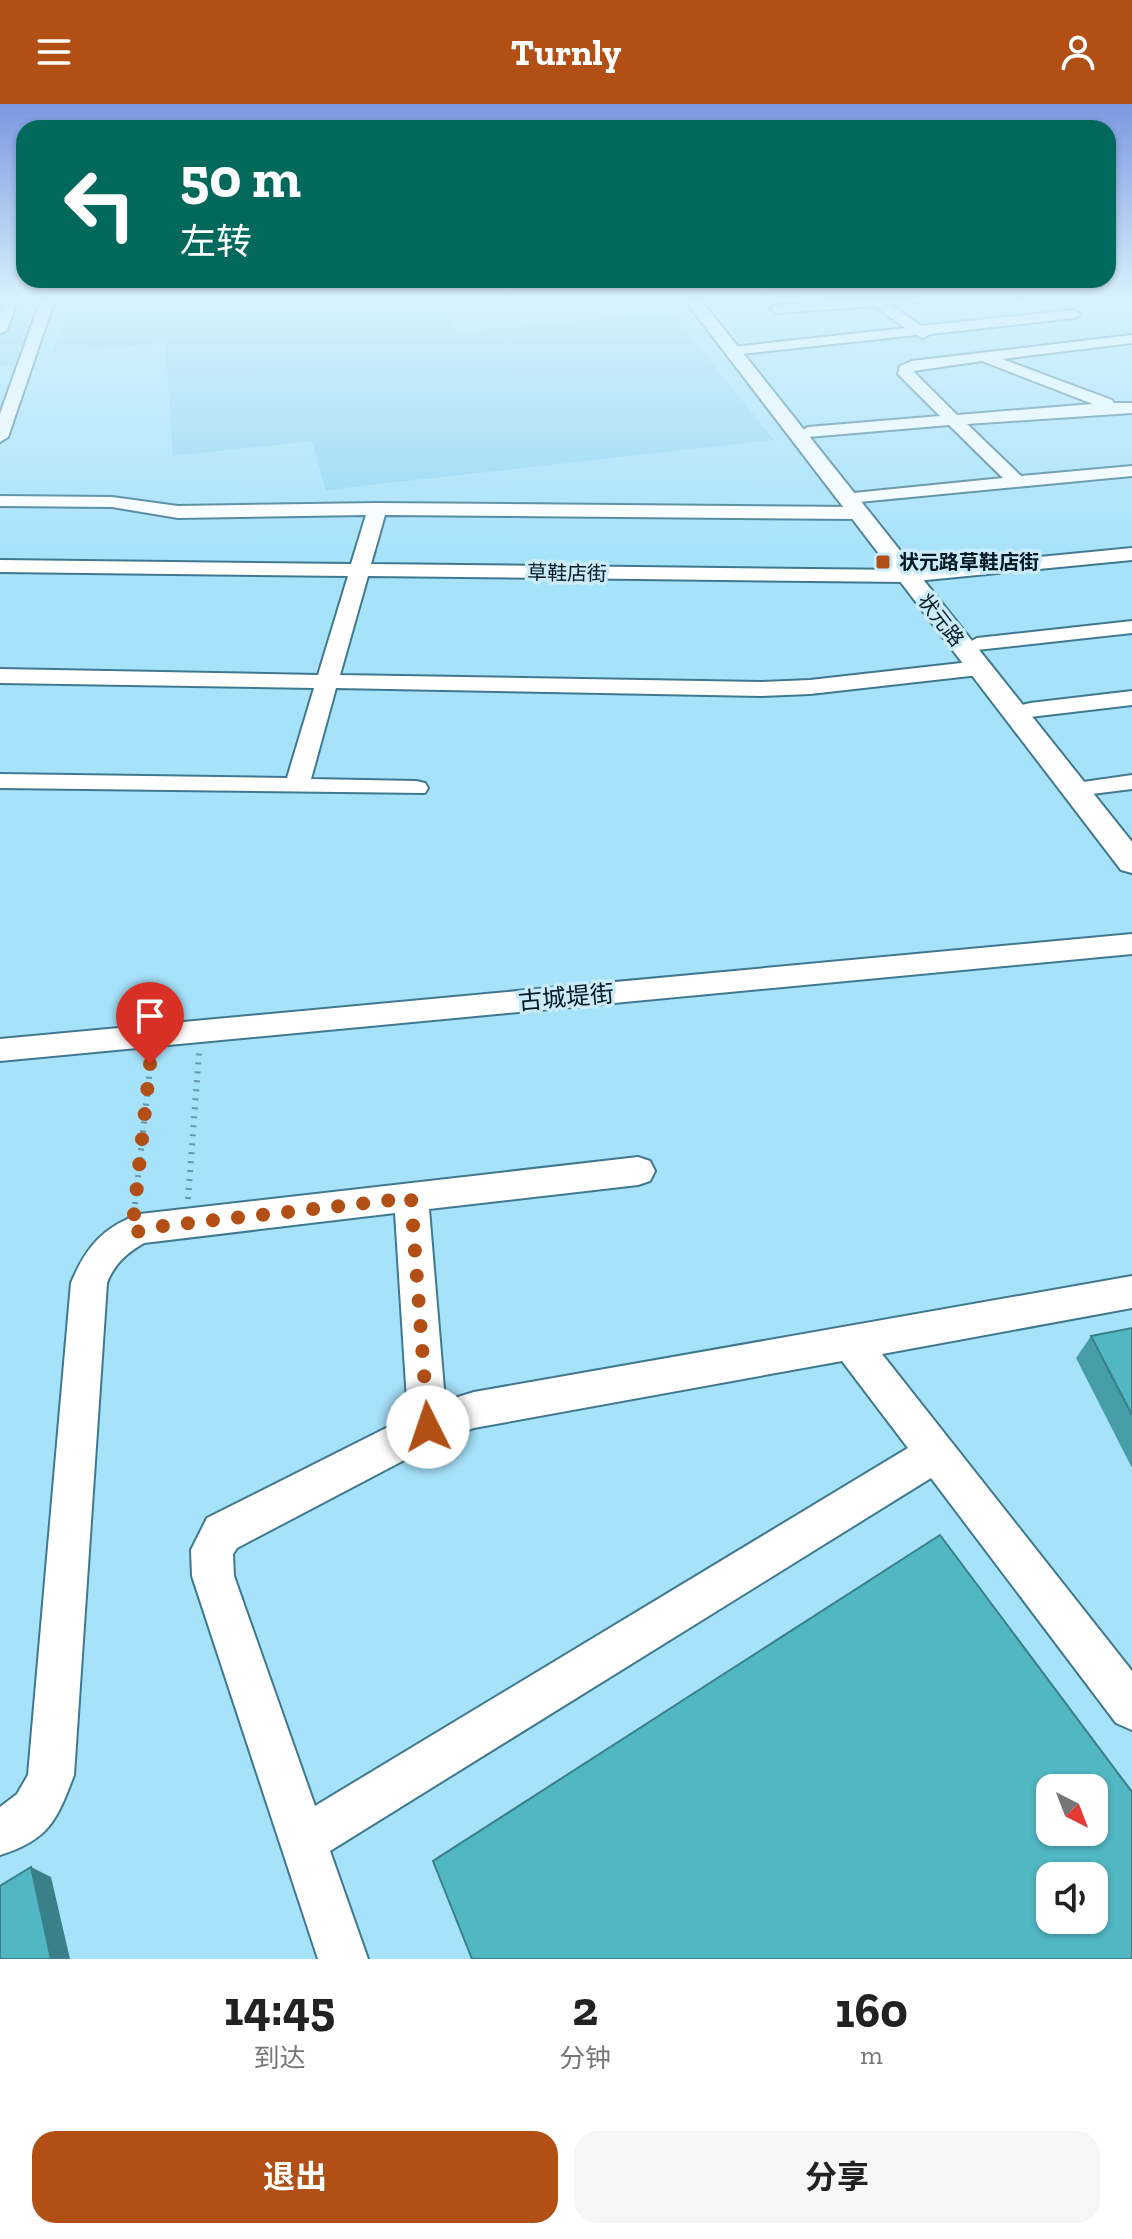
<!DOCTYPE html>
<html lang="zh">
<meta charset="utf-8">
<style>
:root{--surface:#fff;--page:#f6f6f6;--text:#222;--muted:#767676;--accent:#b14f15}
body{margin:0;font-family:"Zilla Slab","Noto Sans SC",serif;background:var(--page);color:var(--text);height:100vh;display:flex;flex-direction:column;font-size:30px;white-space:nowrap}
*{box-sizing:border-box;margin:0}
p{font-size:26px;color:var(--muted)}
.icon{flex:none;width:44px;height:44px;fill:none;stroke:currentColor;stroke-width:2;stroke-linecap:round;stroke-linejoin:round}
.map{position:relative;height:1855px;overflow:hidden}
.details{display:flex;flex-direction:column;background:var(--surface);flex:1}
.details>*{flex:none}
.banner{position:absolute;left:16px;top:16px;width:1100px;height:168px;border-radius:24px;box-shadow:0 2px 6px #0004;background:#00695c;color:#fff;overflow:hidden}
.needle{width:52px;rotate:138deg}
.fabs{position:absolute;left:1036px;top:1670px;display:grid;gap:16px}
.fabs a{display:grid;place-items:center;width:72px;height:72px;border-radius:16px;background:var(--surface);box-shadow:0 2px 6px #0004;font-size:40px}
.pin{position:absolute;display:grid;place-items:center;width:68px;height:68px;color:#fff;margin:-82px -34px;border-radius:50% 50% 50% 0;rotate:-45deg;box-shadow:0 0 8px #0007}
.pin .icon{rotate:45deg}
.me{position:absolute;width:88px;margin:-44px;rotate:356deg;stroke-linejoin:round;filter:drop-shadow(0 0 6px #0008)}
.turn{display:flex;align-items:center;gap:28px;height:168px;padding:0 32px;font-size:36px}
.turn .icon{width:104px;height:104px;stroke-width:2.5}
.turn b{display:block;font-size:56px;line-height:68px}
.eta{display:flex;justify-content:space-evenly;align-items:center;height:136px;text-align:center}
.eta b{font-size:48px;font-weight:700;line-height:56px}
.cta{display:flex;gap:16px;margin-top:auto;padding:16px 32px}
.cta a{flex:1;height:92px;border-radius:24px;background:var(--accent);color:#fff;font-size:32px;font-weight:700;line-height:92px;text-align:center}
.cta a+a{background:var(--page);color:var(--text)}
header{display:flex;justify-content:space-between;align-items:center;height:104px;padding:0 32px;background:var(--accent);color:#fff;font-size:36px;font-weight:700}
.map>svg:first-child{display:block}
</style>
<header><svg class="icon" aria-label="menu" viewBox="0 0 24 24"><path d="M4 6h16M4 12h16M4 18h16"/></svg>Turnly<svg class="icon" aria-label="person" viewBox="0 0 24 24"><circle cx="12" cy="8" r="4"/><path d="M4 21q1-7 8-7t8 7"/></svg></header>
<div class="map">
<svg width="1132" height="1855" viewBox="0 0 1132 1855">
<rect width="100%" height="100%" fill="#a7e2fb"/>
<g fill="#93d6f3">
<path d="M0 195H36L14 261 0 262Z"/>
<path d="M70 195H440L455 228 671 209 774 336 326 386 312 337 173 352 165 239 53 249Z"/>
</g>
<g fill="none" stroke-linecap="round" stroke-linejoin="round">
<defs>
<g id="minor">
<path d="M4 195H18L7 226 0 230V206Z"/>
<path d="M41 195H55L8 333 0 338V310Z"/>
<path d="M864 195H926L919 199 891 201 921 222 1074 206 1081 210 1074 214 930 230 923 234 916 231 733 251 726 247 733 243 905 224 875 202 777 209 770 205 777 201Z"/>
<path d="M1132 231V239L1002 255 1112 296 1114 299H1132V309L967 320 1021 372 1132 362V372L859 398 853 397 850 393 853 389 1003 374 949 321 808 333 800 328 808 323 940 312 898 270 900 262 912 257ZM982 257 1093 300 957 311 913 267Z"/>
<path d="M0 392 112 393 178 402 377 399 857 403 866 409 857 415 385 411 371 460 906 466 1132 444V456L906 478 368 472 340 571 761 578 810 576 979 557 990 564 979 571 810 590 761 592 336 584 311 675 416 677 425 679 428 684 425 689 0 684V670L287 674 314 584 0 579V565L318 571 348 472 0 468V456L351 460 366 411 178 414 112 403 0 402Z"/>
<path d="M1132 517V529L977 546 966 540 977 534Z"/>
<path d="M1132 587V601L1030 613 1022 611 1019 606 1022 601 1030 599Z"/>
<path d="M1132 671V685L1092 690 1083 688 1080 683 1083 678Z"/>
<path d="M1132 830V850L0 957V935Z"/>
<path d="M638 1053 650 1057 655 1067 650 1077 638 1081 429 1105 445 1297 474 1288 1132 1172V1204L882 1250 1132 1567V1626L1116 1619 931 1374 330 1747 368 1855H318L192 1472 191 1446 207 1414 408 1313 395 1109 144 1139C127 1149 114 1160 107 1179L74 1671C57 1716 49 1736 0 1751V1703L17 1690 28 1671 71 1179C86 1143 103 1123 140 1110ZM842 1257 908 1344 315 1702 234 1472 233 1450 237 1444 450 1332 474 1324Z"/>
</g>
<path id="major" d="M684 195H700L1132 738V769L1121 766Z"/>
</defs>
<use href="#minor" stroke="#40798f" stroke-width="4"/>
<use href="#major" stroke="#40798f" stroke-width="4"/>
<g stroke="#6997aa" stroke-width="6" stroke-dasharray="2 7" stroke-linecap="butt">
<path d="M188 1095 199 949"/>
<path d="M135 1100 151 955"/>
</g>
<use href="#minor" fill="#fff" fill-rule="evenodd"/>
<use href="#major" fill="#fff" fill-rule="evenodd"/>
</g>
<path fill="#469da8" d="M1132 1224V1364L1076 1254 1091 1232Z"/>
<path fill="#398088" d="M31 1763 51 1773 70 1855H51Z"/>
<g fill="#51b7c3" stroke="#398088" stroke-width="2" fill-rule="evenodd">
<path d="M1132 1224V1311L1091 1232Z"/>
<path d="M940 1431 1132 1688V1855H472L433 1757ZM1050 1684H1094V1728H1050ZM1050 1772H1094V1816H1050Z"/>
<path d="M31 1763 51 1855H0V1782Z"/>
</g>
<linearGradient id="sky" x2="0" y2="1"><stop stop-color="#7b97e1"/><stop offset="0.43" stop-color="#d7f2fd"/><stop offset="1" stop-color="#d7f2fd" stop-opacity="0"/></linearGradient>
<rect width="1132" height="454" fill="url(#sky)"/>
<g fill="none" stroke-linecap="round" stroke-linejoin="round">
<path stroke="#b14f15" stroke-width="14" stroke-dasharray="0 25.2" d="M150 960 132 1129 163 1122 411 1094 428 1323"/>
</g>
<rect fill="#b14f15" stroke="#c9ebfa" stroke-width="3" x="875" y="450" width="16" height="16" rx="4"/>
<g text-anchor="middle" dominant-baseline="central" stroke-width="7" stroke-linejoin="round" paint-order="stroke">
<g font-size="20" font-weight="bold" fill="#021821" stroke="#c9ebfa" text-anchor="start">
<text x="899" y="458">状元路草鞋店街</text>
</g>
<g font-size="20" fill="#021821" stroke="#c9ebfa">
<text transform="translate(567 469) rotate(1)">草鞋店街</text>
<text transform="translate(941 516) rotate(52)">状元路</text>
</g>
<g font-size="24" fill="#021821" stroke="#c9ebfa">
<text transform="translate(566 893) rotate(-5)">古城堤街</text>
</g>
</g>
</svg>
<div class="fabs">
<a><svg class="needle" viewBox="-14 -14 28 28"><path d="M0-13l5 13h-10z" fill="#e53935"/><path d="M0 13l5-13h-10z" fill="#767676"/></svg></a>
<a><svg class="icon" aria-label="sound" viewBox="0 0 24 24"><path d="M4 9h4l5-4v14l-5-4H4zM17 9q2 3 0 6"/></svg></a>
</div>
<div class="pin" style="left:150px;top:960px;background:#d93025"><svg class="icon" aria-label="arrive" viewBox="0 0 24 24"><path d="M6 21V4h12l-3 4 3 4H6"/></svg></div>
<svg class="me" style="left:428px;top:1323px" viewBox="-20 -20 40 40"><circle r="19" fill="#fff"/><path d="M0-13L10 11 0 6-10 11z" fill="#b14f15"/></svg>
<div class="banner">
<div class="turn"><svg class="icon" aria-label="left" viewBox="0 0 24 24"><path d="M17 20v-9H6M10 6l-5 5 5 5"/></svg><div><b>50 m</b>左转</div></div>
</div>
</div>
<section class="details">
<div class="eta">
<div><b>14:45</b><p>到达</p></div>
<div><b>2</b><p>分钟</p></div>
<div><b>160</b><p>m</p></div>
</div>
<div class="cta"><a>退出</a><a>分享</a></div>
</section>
